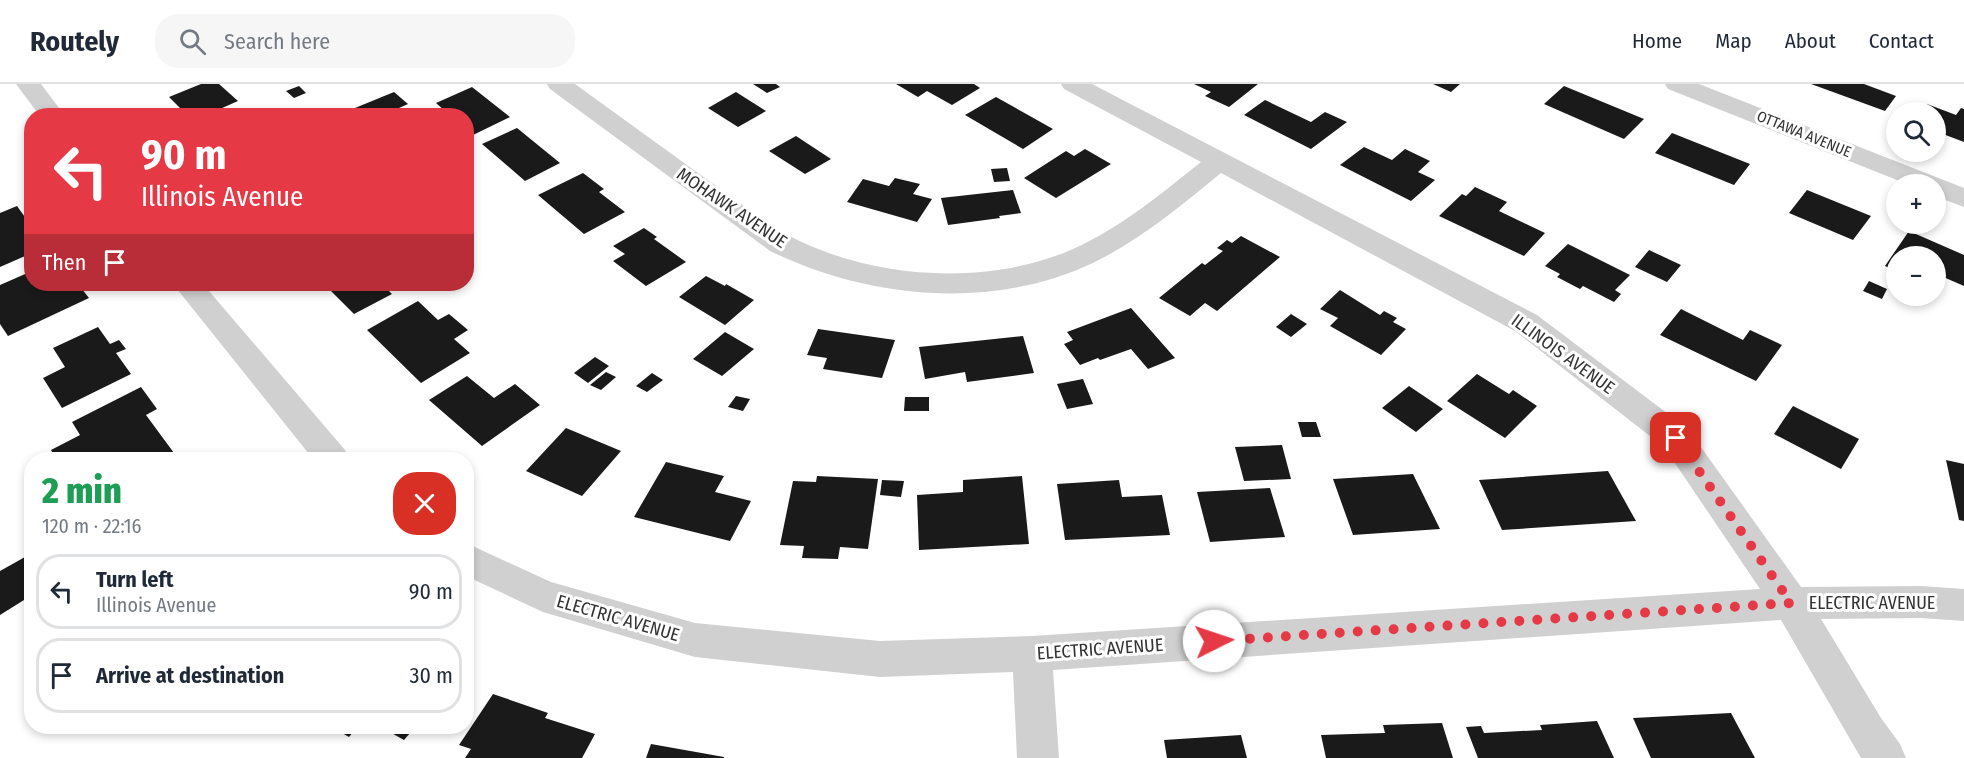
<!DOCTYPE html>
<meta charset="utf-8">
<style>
:root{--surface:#fff;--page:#f6f6f7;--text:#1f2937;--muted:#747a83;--line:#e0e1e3}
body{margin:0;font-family:"Fira Sans Condensed",sans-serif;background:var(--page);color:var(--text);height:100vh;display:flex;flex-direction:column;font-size:22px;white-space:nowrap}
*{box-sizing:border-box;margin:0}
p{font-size:20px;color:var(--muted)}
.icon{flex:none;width:33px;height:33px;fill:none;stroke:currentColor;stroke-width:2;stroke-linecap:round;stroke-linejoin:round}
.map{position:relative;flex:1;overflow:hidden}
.sheet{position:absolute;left:24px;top:368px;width:450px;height:282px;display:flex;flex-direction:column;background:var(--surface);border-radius:24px;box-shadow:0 3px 9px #0003}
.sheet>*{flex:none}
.banner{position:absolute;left:24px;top:24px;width:450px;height:183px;border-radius:24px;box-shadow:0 3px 9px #0003;background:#e63946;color:#fff;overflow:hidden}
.fabs{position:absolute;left:1886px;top:18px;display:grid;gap:12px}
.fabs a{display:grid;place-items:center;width:60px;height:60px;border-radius:50%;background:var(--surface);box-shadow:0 3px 9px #0003;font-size:30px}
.pin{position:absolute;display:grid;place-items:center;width:51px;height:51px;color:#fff;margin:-26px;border-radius:12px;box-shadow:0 3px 9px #0006}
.me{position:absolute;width:66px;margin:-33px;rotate:86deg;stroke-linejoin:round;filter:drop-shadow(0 0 4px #0008)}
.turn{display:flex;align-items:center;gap:21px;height:126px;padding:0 18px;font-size:27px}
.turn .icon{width:78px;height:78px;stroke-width:2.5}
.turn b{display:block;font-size:42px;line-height:51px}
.then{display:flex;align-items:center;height:57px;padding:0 18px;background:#0003;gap:12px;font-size:22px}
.round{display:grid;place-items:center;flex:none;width:63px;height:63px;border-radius:24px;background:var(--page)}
.overview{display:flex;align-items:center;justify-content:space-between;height:102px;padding:0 18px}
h1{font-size:36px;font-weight:800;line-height:45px;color:#1e9e55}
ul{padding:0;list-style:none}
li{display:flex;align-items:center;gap:18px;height:75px;margin:0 12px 9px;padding:0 6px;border:3px solid var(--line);border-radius:24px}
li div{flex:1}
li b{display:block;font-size:22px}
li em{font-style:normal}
header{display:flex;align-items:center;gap:36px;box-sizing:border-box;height:84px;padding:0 30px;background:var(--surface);border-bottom:2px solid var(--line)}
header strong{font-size:28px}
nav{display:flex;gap:33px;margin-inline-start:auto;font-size:21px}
.search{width:420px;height:54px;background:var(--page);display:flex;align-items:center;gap:15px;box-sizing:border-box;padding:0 21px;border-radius:24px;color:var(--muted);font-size:22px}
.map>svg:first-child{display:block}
</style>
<header>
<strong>Routely</strong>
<div class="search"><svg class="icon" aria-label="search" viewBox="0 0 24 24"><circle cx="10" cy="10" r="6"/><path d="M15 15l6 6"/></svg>Search here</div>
<nav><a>Home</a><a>Map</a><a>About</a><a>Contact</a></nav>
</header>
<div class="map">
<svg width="1964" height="674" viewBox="0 0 1964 674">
<rect width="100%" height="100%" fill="#fff"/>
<g fill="#1a1a1a">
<path d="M201 0H219L238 17 204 32H188L169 13Z"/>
<path d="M753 0H776L780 3 767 9Z"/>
<path d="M896 0H974L980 4 952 21 927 7 918 13Z"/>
<path d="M1194 0H1258L1229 23 1205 12 1211 8Z"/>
<path d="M1433 0H1460L1451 8Z"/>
<path d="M1811 0H1864L1896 12 1885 27Z"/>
<path d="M299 2 306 9 294 14 286 7Z"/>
<path d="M1564 2 1644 35 1624 55 1544 20Z"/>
<path d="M472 3 510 33 473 51 466 45V32H434L445 27 436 19Z"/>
<path d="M394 8 408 20 381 32H364L355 24Z"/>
<path d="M736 8 766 27 738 43 708 24Z"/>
<path d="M996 13 1053 45 1023 65 965 31Z"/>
<path d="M1265 16 1311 38 1325 28 1347 38 1311 65 1244 31Z"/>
<path d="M1927 20 1956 31 1961 24 1964 25V58L1935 47V28H1921Z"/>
<path d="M517 44 560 79 525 97 482 60Z"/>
<path d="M1672 49 1750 80 1734 101 1655 69Z"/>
<path d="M796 52 831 75 805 90 769 67Z"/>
<path d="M1364 63 1392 76 1405 65 1430 77 1418 88 1435 96 1411 117 1340 81Z"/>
<path d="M1085 65 1111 80 1056 114 1024 94 1066 67 1074 72Z"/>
<path d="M1007 84 1010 97 994 98 991 85Z"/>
<path d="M583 89 604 105 599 108 625 128 584 150 538 111Z"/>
<path d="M895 94 920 100 913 110 932 115 917 138 847 118 863 95 889 102Z"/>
<path d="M1475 103 1507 118 1499 127 1545 149 1524 172 1439 132 1462 110 1466 112Z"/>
<path d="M1013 106 1021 129 999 132 1000 134 948 141 941 114Z"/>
<path d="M1807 106 1871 132 1853 156 1789 129Z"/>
<path d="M17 122 32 143V169L0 183V129Z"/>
<path d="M644 144 657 153 654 155 686 178 646 202 613 177 625 170 613 162Z"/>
<path d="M1909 147 1964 171V202L1941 192 1935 200V172H1896V187L1885 182Z"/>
<path d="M1241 152 1280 173 1217 227 1205 219 1190 232 1159 214 1202 179 1205 181 1223 167 1217 164 1227 156 1232 159Z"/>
<path d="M1568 160 1630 191 1615 206 1621 210 1614 218 1583 202 1580 205 1557 193 1560 190 1545 182Z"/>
<path d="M1649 166 1681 181 1667 198 1635 183Z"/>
<path d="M32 187V200H78L89 214 8 252 0 240V201Z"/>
<path d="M706 192 725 202 726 200 754 216 725 241 679 213Z"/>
<path d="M1869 197 1887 205 1882 215 1863 207Z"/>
<path d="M324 200H398L387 205 392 210 354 230Z"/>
<path d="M1340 206 1380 231 1384 227 1397 234 1393 238 1406 245 1381 271 1330 242 1338 234 1320 225Z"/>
<path d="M418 217 438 236 449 230 468 246 454 255 470 269 421 299 367 246Z"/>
<path d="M1131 224 1175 274 1148 285 1131 265 1100 276 1098 274 1080 281 1064 260 1073 256 1067 248Z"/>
<path d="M1681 225 1743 256 1750 246 1782 261 1756 297 1660 251Z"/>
<path d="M1291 230 1307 240 1291 253 1276 243Z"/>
<path d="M98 243 110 260 119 256 126 265 116 269 131 290 62 324 43 294 65 283 53 264Z"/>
<path d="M818 245 895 256 882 294 823 285 827 274 807 271Z"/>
<path d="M725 248 754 265 722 292 693 275Z"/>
<path d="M1023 252 1034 289 967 298 965 288 925 295 919 263Z"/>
<path d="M595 273 609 282 588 299 574 289Z"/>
<path d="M606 288 616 293 601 306 590 301Z"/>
<path d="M652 289 663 296 647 308 636 302Z"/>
<path d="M1477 290 1509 310 1513 306 1537 322 1505 354 1447 317Z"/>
<path d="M467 292 494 314 515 300 540 321 482 362 429 316Z"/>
<path d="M1083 295 1093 320 1067 325 1057 300Z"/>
<path d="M1409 302 1443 325 1416 348 1382 324Z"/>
<path d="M141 303 157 325 146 331 174 369 163 375H56L51 366 80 351 72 338Z"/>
<path d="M736 312 750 315 743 327 728 323Z"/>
<path d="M905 313H929V327H904Z"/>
<path d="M1793 322 1859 355 1841 385 1774 350Z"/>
<path d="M1298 338H1316L1321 353H1302Z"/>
<path d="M566 344 621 367 582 412 526 387Z"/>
<path d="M1282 361 1291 395 1244 397 1235 363Z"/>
<path d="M1946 376 1964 380V437L1959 436Z"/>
<path d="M666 378 724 392 715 408 751 417 730 457 634 433Z"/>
<path d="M1608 387 1636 437 1502 446 1479 396Z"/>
<path d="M1413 390 1440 445 1353 451 1333 395Z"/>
<path d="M817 392 878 395 868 465 840 463 838 475 802 474 804 462 780 461 793 397 816 398Z"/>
<path d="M1022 392 1029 460 919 466 917 411 963 408V396Z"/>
<path d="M882 396 904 397 901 413 880 411Z"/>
<path d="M1119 396 1122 413 1162 411 1170 451 1065 456 1057 400Z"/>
<path d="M1270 404 1285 453 1210 458 1197 408Z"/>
<path d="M25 473 32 483V511L0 531V487Z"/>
<path d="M493 610 548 629 545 634 595 650 582 674H465L471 665 459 661Z"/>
<path d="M1731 629 1755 674H1651L1633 634Z"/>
<path d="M1597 637 1614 674H1478L1466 643 1481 642 1484 649 1542 646 1540 641Z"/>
<path d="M1442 639 1453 674H1326L1321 651 1385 649 1383 641Z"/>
<path d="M330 642H358L349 653Z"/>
<path d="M379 642H416L404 656Z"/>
<path d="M1241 651 1247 674H1167L1164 656Z"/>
<path d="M651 660 724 673V674H646Z"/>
</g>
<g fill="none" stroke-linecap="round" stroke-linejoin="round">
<g fill="#d0d0d0" fill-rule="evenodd">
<path d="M16 0H41L65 32H40Z"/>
<path d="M547 0H575L767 139C852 194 980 206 1073 165 1120 144 1161 110 1201 78L1064 5 1061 0H1092L1537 231 1688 345 1801 503 1921 502 1964 505V537L1921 534 1821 535 1881 634 1900 660 1906 674H1861L1781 536 1053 586 1059 674H1017L1013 588 880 593 695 573 543 528 466 492V459L551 498 695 539 880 557 1032 552 1760 505 1664 363 1515 247 1221 89C1181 122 1141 155 1095 178 993 227 869 215 770 167L550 5Z"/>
<path d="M1665 0H1699L1964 104V123L1935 112V100H1907L1668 5Z"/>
<path d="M173 200H203L345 366 350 375H313Z"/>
</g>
</g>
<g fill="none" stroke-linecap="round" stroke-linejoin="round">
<path stroke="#e63946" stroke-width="10" stroke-dasharray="0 18" d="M1214 557 1791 519 1676 354"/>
</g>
<g text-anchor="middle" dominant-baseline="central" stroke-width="6" stroke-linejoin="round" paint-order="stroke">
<g font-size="15" fill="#333" stroke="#fff">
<text transform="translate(1804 50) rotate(22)">OTTAWA AVENUE</text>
</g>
<g font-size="18" fill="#333" stroke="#fff">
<text transform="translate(732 124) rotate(34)">MOHAWK AVENUE</text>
<text transform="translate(1563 270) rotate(36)">ILLINOIS AVENUE</text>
<text x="1872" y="519">ELECTRIC AVENUE</text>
<text transform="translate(618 534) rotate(16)">ELECTRIC AVENUE</text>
<text transform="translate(1100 565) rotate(-4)">ELECTRIC AVENUE</text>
</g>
</g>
</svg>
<div class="fabs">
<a><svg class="icon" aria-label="search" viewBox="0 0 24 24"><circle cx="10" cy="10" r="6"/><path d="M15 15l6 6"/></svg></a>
<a>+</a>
<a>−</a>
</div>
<div class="pin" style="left:1676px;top:354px;background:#d93025"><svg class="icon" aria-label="arrive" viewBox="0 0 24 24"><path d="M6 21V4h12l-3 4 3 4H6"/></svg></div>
<svg class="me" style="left:1214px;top:557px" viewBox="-20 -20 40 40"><circle r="19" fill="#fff"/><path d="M0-13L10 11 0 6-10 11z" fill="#e63946"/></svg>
<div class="banner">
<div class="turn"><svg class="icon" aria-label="left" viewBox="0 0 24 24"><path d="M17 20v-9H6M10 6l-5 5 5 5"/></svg><div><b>90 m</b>Illinois Avenue</div></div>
<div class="then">Then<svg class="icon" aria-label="arrive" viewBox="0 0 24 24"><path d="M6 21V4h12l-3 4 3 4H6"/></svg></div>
</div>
<section class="sheet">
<div class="overview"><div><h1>2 min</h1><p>120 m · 22:16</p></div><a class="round" style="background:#d93025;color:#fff"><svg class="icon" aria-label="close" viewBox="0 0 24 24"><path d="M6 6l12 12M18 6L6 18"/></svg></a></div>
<ul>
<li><svg class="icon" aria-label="left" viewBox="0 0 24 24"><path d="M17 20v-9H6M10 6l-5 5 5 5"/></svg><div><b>Turn left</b><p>Illinois Avenue</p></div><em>90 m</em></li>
<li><svg class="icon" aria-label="arrive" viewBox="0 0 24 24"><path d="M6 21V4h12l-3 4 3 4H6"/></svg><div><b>Arrive at destination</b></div><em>30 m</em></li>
</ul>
</section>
</div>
